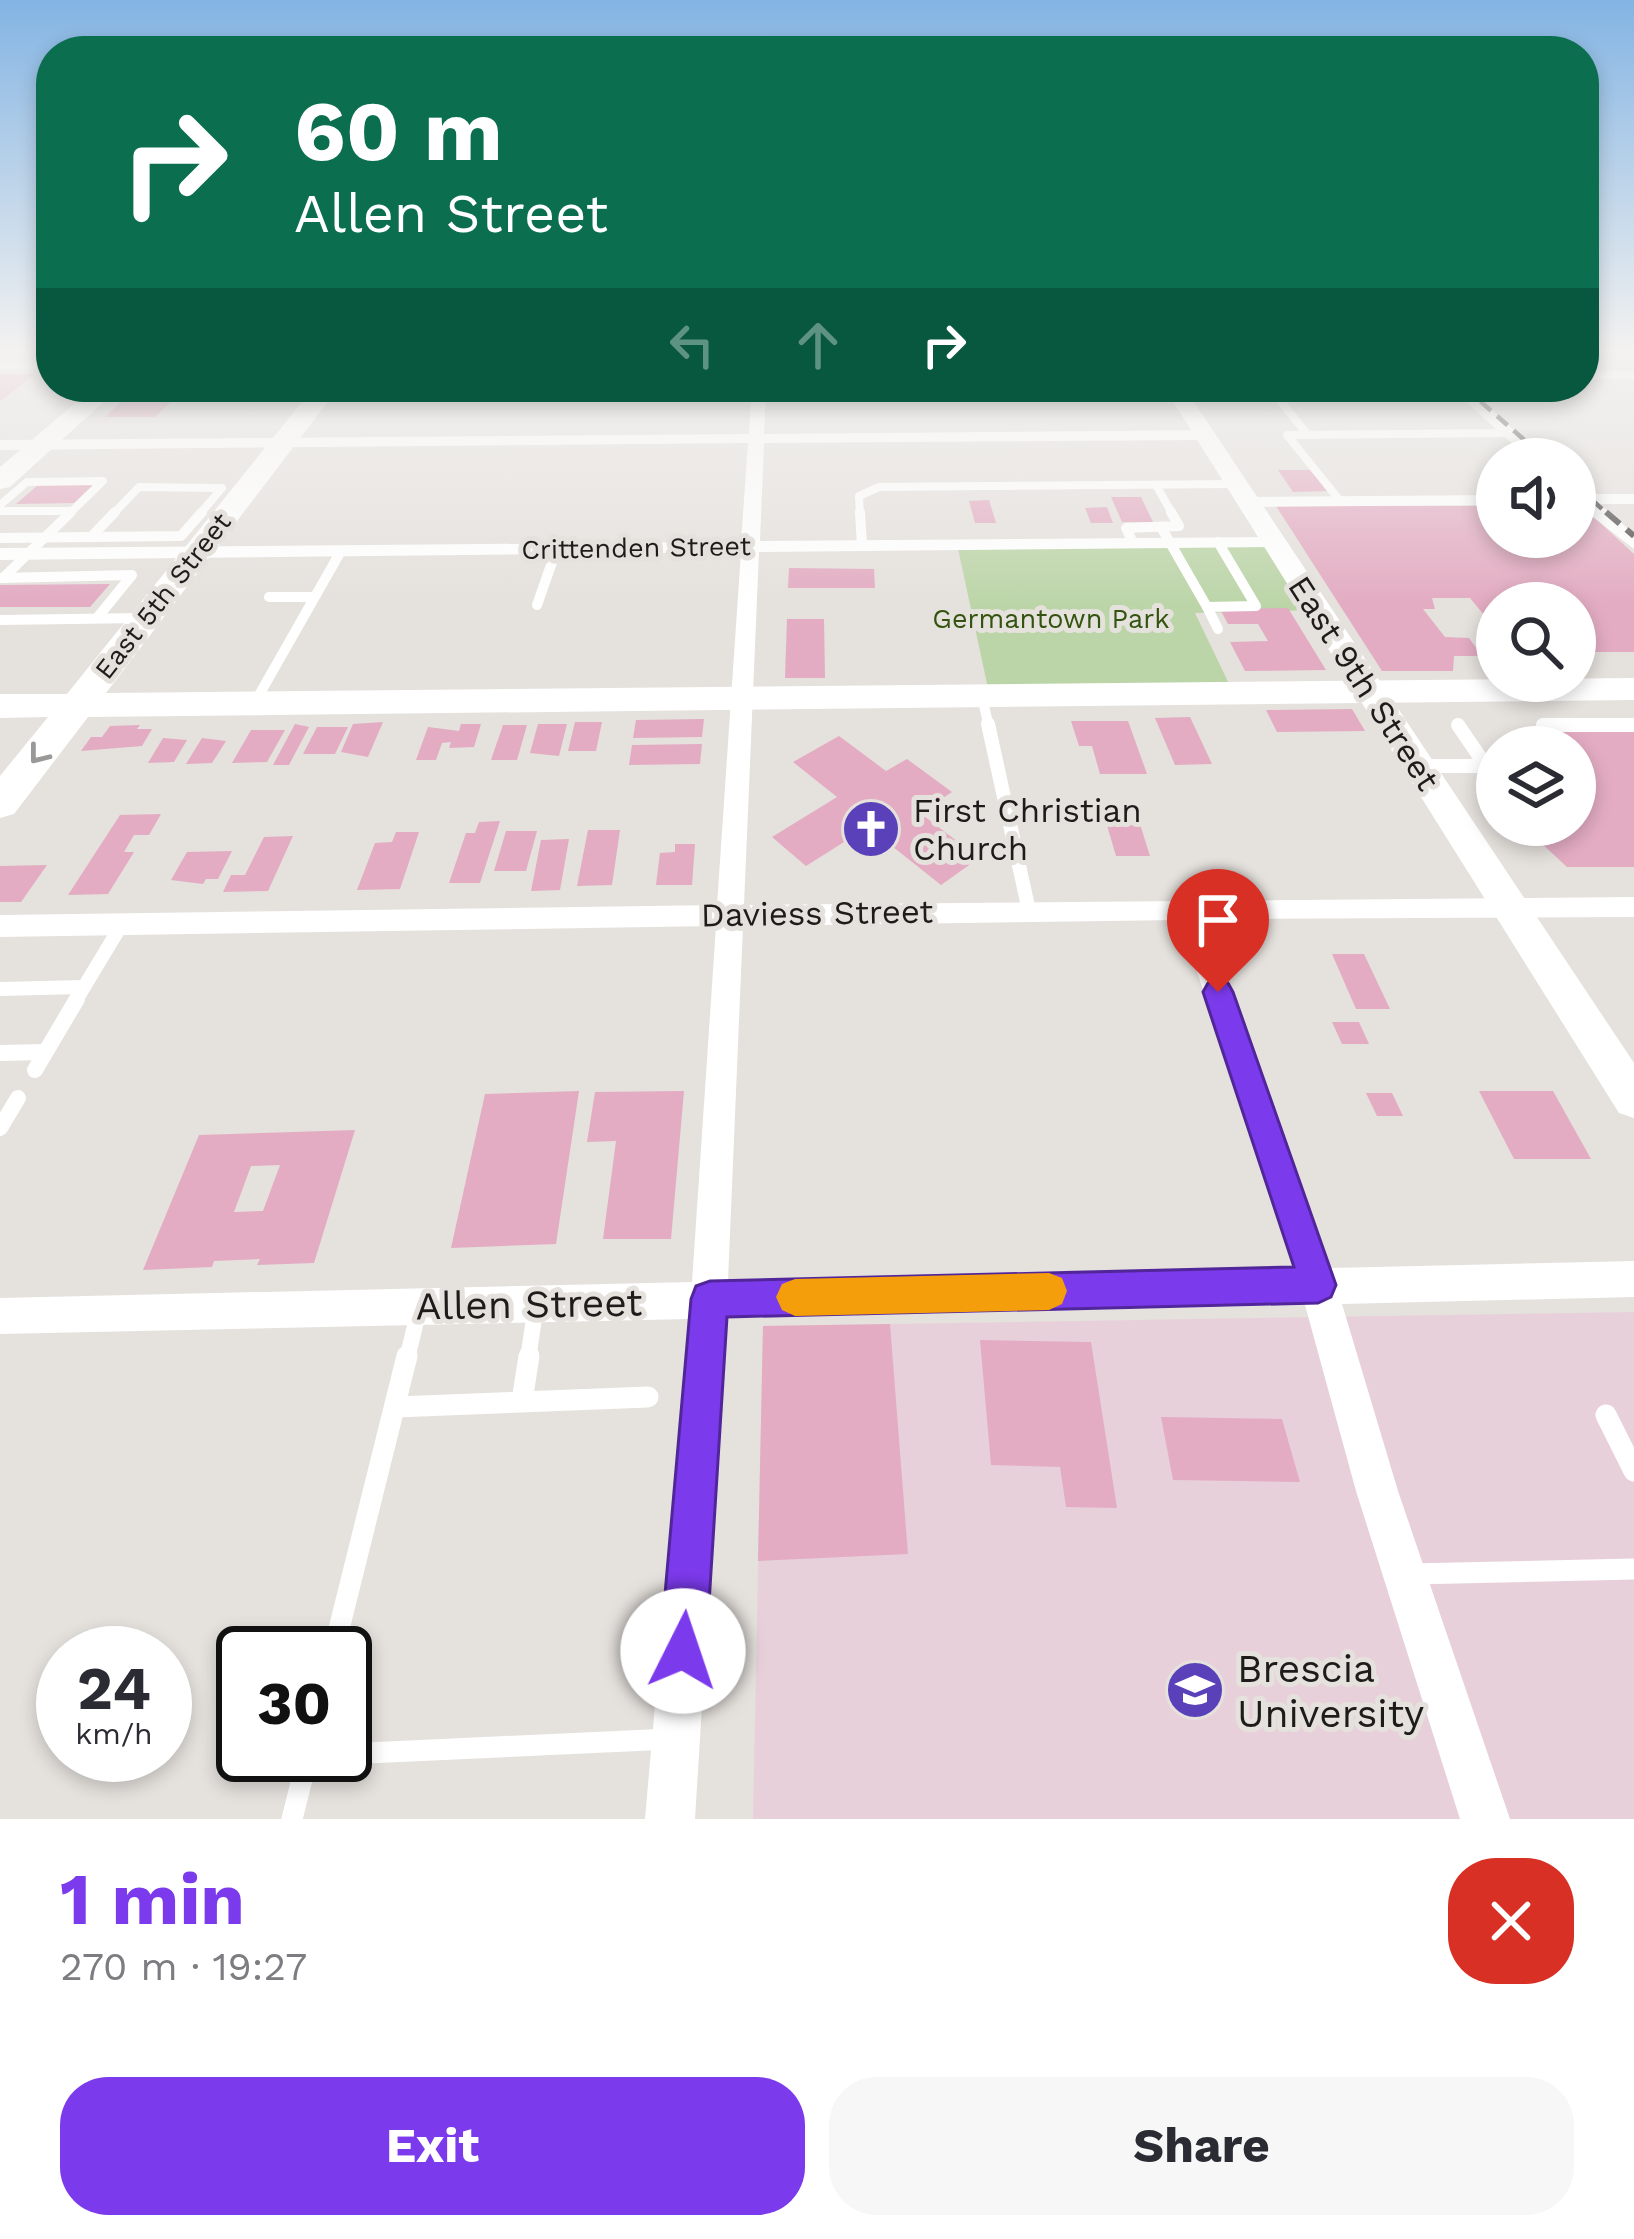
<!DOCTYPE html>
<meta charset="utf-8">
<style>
:root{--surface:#fff;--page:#f7f7f7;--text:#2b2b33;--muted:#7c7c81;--accent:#7c3aed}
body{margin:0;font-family:"Work Sans",sans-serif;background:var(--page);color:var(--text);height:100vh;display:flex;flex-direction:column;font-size:45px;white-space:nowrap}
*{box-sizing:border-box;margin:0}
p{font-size:39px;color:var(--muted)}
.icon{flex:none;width:66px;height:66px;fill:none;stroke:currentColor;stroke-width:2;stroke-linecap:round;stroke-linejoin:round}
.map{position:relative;height:1819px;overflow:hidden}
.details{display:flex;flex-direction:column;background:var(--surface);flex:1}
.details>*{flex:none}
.top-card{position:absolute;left:36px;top:36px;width:1563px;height:366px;border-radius:48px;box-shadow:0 6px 18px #0003;background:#0b6e4f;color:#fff;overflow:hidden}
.fabs{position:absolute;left:1476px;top:438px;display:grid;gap:24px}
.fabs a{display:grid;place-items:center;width:120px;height:120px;border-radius:50%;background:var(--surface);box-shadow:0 6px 18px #0003;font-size:60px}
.speed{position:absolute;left:36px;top:1626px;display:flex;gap:24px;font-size:60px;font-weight:700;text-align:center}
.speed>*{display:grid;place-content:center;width:156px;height:156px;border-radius:50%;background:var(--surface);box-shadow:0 6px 18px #0003;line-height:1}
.speed small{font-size:30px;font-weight:400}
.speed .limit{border:6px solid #111;border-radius:18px;background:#fff;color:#111}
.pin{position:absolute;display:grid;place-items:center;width:102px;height:102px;color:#fff;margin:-123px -51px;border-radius:50% 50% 50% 0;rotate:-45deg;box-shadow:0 0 12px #0007}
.pin .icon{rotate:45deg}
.me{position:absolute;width:132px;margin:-66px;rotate:4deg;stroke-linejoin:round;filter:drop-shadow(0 0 9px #0008)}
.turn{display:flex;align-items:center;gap:42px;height:252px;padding:0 60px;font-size:54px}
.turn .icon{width:156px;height:156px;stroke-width:2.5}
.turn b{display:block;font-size:84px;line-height:102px}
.lanes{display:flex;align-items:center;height:114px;padding:0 60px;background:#0003;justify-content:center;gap:60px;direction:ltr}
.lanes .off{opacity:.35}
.round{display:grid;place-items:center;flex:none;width:126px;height:126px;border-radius:48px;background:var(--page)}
.headline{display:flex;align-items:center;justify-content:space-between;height:204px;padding:0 60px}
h1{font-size:72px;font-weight:700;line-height:90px;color:var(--accent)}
.button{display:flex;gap:24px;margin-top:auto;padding:24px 60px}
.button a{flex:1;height:138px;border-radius:48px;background:var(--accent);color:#fff;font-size:48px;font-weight:700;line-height:138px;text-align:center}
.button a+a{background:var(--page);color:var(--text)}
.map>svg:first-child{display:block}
</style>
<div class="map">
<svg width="1634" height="1819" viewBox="0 0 1634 1819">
<rect width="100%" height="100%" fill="#e5e1dd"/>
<path fill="#e8d0db" d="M1634 1312V1819H753L763 1326Z"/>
<path fill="#bcd5a8" d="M1272 542 1318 610 1195 613 1233 692 989 693 957 544Z"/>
<g fill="#e3acc2" fill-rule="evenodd">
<path d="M0 374H36L0 401Z"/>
<path d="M132 391H182L155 417H105Z"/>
<path d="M1278 470H1312L1327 491 1293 492Z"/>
<path d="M38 485H93L74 503 16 504Z"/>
<path d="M1111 497H1141L1153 522H1122Z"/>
<path d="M989 500 996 523H975L969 501Z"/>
<path d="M1276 506H1497V537H1575V506H1582L1634 554V652H1575V603H1497V615H1484L1470 598H1432L1435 609H1423L1445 637 1469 638 1482 656H1454L1453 671H1382Z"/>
<path d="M1107 507 1113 523H1091L1085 508Z"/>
<path d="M789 568 874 569 875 588H788Z"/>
<path d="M110 584 90 607H0V585Z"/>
<path d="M1288 608 1326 670 1245 671 1230 642 1268 641 1258 624H1228L1220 609Z"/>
<path d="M787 619H824L825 678H785Z"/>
<path d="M1352 709 1365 731 1277 732 1266 710Z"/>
<path d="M1190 717 1212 764 1175 765 1155 718Z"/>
<path d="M704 719 702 737 633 738 636 720Z"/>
<path d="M1071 721H1128L1147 774H1100L1092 746H1079Z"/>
<path d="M383 722 368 757 341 752 353 724Z"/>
<path d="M575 722H602L596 751H568Z"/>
<path d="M295 724 309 727 289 765H273Z"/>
<path d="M461 724H481L474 747 449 748 451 742 442 743 436 760H416L428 727 459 731Z"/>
<path d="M538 724H567L559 756 530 753Z"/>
<path d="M140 725 137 729H152L142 746 81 751 91 737H102L110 726Z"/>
<path d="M503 725H527L517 760H491Z"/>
<path d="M317 727H348L335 754H303Z"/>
<path d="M1559 728 1634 731V867H1567L1525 828 1575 825V771H1594Z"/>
<path d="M251 730H285L267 762 232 763Z"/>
<path d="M839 736 886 771 907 759 952 792 920 813 979 858 941 885 868 827 806 866 772 837 837 797 793 762Z"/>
<path d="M163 738 187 740 174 762 148 763Z"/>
<path d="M202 738 226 741 212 763 186 764Z"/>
<path d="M702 744 700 764 629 765 632 745Z"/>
<path d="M1101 805H1134L1150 856H1116Z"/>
<path d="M161 814 149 835H134L124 852H134L108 894 68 895 120 815Z"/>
<path d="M500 821 480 883H449L466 833H475L479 822Z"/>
<path d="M588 830H620L612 885 577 886Z"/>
<path d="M506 831H537L526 871H494Z"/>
<path d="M396 832H419L400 889 357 890 375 843 392 842Z"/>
<path d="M293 836 268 891 223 892 231 875H245L264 837Z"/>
<path d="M569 839 560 890 531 891 541 840Z"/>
<path d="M675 844H695L692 885H656L660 853 675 852Z"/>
<path d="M232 851 218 879H206L203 884 171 880 187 852Z"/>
<path d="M47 865 21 902H0V866Z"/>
<path d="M1332 954H1364L1390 1009H1356Z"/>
<path d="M1332 1022H1359L1369 1044H1342Z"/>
<path d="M579 1091 556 1244 451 1248 485 1094Z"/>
<path d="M684 1091 671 1239H603L616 1141 587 1142 595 1092Z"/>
<path d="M1479 1091H1553L1591 1159H1514Z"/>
<path d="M1366 1093H1392L1403 1116H1377Z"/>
<path d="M355 1130 314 1263 257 1265 260 1259 214 1261 212 1267 143 1270 199 1135ZM280 1165 263 1211 234 1212 251 1166Z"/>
<path d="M890 1324 908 1554 758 1561 763 1326Z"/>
<path d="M980 1340 1091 1342 1117 1508 1066 1507 1060 1467 991 1465Z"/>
<path d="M1161 1417 1282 1419 1300 1482 1173 1480Z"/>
</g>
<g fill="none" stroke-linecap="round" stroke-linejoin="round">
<g stroke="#fff" stroke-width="8">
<path d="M1269 387 1307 434"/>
<path d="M759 396 1178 393"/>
<path d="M1156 485 1173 515"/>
<path d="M1341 502 1287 435 1509 433"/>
<path d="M0 505 27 482 103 481 68 515"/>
<path d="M0 511H71"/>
<path d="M112 515 139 487 222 488 199 515"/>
<path d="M860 515 859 496 879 487 1236 484"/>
</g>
<g stroke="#fff" stroke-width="10">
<path d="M860 512 862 545"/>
<path d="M1161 527 1207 607 1256 606 1218 542"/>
<path d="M91 537 115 512"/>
<path d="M0 538 181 536 202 512"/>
<path d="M1133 543 1126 528 1179 526 1171 512"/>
<path d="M0 578 132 575 97 618"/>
<path d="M3 578 71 512"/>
<path d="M269 597H314"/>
<path d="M537 605 557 548"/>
<path d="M1207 607 1218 629"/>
<path d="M0 620 142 618"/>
<path d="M981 693 989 727"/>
<path d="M255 702 341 551"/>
<path d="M1545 727 1634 725"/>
</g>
<g stroke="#fff" stroke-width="14">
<path d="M988 724 1029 911"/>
<path d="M1560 747 1543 725H1634"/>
<path d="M1423 766H1486L1458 725"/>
<path d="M0 989 84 987"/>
<path d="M75 1002 122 924"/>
</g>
<g stroke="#fff" stroke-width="16">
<path d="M0 1053 45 1052"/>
<path d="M35 1070 77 999"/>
<path d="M0 1128 18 1098"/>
<path d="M407 1359 419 1309"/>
<path d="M528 1359 536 1305"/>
</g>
<g stroke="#fff" stroke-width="21">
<path d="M522 1401 529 1356"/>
<path d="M396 1407 648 1397"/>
<path d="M1606 1415 1634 1471"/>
<path d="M1410 1574 1634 1569"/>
<path d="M333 1653 407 1356"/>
<path d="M345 1754 670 1739"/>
<path d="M292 1819 308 1755"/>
</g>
<g fill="#fff" fill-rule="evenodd">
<rect x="0" y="361" width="51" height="8"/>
<rect x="1584" y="371" width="50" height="8"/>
<path d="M752 387H766L764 434 1205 430 1213 435 1205 440 764 443 760 541 1272 537 1281 542 1272 547 759 552 744 905 1634 897V917L1207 919 1330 1268 1634 1261V1297L1342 1304 1398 1491 1510 1819H1460L1356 1491 1305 1305 726 1318 695 1819H645L689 1319 0 1334V1298L692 1282 716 926 0 937V915L717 905 741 552 0 560V548L741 542 748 443 0 450V440L749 434ZM1180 920 1295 1269 728 1281 743 926Z"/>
<path d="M1450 387H1466L1546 459H1529Z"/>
<path d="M1575 486 1588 494H1634V504H1600L1634 534V549L1575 503Z"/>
<path d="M1497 495V505L1248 507 1239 502 1248 497Z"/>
</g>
<path fill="#fff" fill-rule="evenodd" d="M1164 387H1184L1634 1063V1118L1619 1113Z"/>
<g fill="#fff" fill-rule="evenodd">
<path d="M94 387H120L10 487 0 489V467Z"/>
<path d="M314 387H339L106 693 1634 678V700L88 717 14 814 0 818V776L48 717 0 718V694H67Z"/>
</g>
<g stroke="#514e4d" stroke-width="4.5" stroke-dasharray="14 8" stroke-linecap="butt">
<path d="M1464 387 1546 459"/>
<path d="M1575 485 1609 515"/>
</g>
<path stroke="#514e4d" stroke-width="6" stroke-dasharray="18 9" stroke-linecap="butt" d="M1606 512 1634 536"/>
</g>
<defs><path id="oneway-chevron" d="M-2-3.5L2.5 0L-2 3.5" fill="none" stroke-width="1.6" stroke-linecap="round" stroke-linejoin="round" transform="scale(3)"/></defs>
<use stroke="#9a9998" href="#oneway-chevron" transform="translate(38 755) rotate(128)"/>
<linearGradient id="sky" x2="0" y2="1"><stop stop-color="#83b4e3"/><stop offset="0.58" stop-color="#f3f2f0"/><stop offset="1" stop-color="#f3f2f0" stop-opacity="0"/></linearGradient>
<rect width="1634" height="604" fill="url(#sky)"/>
<path fill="#7c3aed" stroke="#51269a" stroke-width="3" d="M1218 980 1228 983 1233 992 1336 1285 1331 1297 1318 1303 727 1317 706 1651 699 1667 683 1674 667 1667 660 1651 691 1299 696 1286 710 1281 1294 1267 1203 992 1208 983Z"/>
<path fill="#f59e0b" d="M1049 1273 1062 1278 1067 1291 1062 1304 1049 1310 795 1316 782 1310 776 1297 782 1284 795 1279Z"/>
<defs>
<symbol id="church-disc" viewBox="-11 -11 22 22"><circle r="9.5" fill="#5a41b9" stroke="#e5e1dd"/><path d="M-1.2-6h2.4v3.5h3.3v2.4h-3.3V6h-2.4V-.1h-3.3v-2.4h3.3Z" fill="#fff"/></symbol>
<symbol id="university-disc" viewBox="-11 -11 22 22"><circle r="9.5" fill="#5a41b9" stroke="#e5e1dd"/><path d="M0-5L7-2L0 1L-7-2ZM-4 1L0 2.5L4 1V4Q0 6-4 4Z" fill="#fff"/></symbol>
</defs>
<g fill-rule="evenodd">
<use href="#church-disc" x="838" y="796" width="66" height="66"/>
<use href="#university-disc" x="1162" y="1657" width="66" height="66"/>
</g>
<g text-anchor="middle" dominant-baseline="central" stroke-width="10" stroke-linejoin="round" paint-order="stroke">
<g font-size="27" fill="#1e1c1b" stroke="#e5e1dd">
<text transform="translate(636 548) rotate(-1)">Crittenden Street</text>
<text transform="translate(163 596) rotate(-52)">East 5th Street</text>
</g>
<g font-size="27" fill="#33530f" stroke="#e5e1dd">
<text x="1051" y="619">Germantown Park</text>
</g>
<g font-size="33" fill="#1e1c1b" stroke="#e5e1dd">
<text transform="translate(1364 683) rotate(57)">East 9th Street</text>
<text transform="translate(817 913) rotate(-1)">Daviess Street</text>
</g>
<g font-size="33" fill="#1e1c1b" stroke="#e5e1dd" text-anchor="start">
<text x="913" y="810">First Christian<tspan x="913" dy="38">Church</tspan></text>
</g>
<g font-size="39" fill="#1e1c1b" stroke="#e5e1dd">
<text transform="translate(529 1304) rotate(-1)">Allen Street</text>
</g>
<g font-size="39" fill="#1e1c1b" stroke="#e5e1dd" text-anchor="start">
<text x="1237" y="1668">Brescia<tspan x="1237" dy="45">University</tspan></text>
</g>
</g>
</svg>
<div class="fabs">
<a><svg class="icon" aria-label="sound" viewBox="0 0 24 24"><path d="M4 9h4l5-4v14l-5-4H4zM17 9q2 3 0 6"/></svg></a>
<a><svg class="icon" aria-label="search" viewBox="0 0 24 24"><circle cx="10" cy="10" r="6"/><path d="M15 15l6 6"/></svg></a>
<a><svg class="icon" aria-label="layers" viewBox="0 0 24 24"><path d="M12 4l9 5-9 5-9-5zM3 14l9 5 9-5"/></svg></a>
</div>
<div class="speed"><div>24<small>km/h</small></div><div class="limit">30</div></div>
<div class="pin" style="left:1218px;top:992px;background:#d93025"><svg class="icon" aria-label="arrive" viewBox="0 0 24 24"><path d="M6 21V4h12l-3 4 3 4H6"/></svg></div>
<svg class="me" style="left:683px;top:1651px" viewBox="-20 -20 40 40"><circle r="19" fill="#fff"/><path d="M0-13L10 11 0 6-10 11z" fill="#7c3aed"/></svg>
<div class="top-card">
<div class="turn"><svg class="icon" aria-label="right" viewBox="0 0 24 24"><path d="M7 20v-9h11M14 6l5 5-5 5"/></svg><div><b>60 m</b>Allen Street</div></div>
<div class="lanes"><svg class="icon off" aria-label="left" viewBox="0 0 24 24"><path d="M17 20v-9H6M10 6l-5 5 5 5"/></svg><svg class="icon off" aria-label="ahead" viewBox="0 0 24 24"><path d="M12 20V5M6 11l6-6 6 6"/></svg><svg class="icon" aria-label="right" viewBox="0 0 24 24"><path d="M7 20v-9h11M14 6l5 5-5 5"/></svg></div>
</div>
</div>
<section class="details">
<div class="headline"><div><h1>1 min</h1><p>270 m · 19:27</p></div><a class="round" style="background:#d93025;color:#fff"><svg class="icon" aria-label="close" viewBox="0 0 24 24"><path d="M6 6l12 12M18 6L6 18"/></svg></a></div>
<div class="button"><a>Exit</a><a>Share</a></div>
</section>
